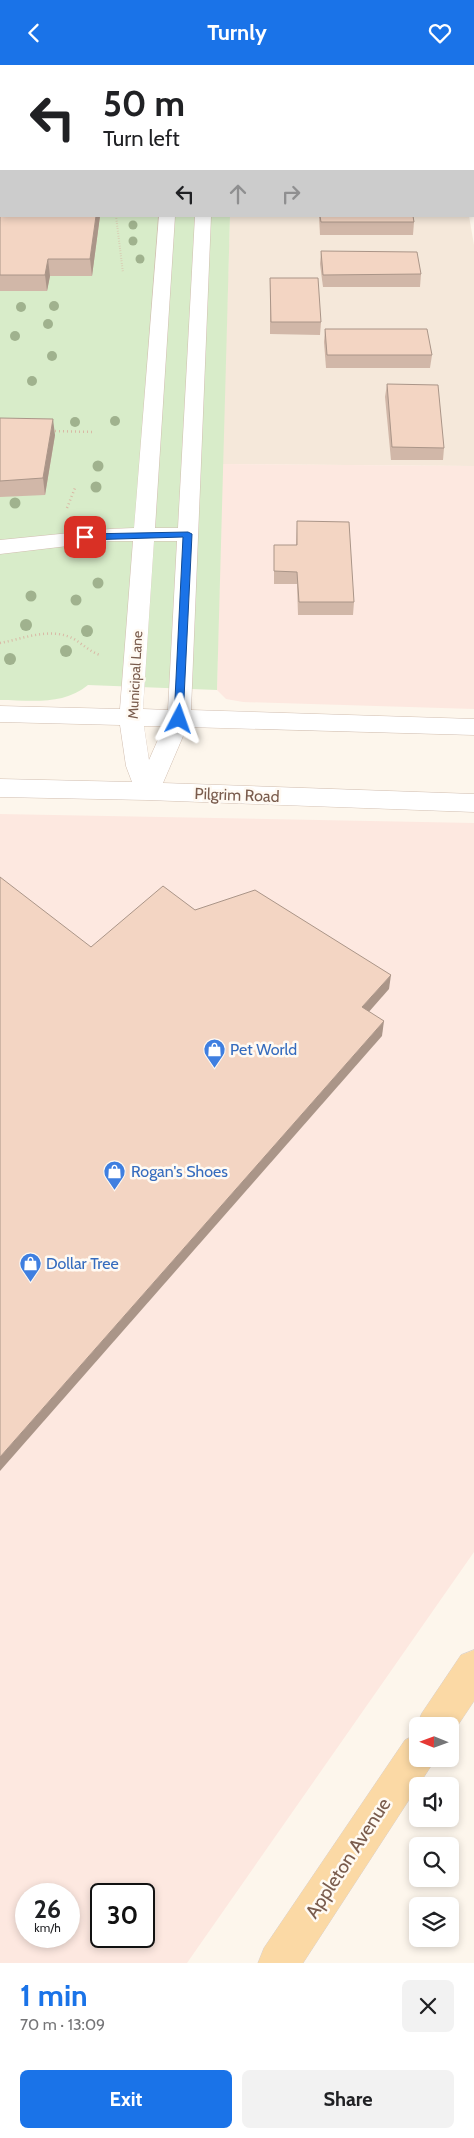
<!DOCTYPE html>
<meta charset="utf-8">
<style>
:root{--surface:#fff;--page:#f2f2f2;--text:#202124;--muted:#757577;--accent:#1a73e8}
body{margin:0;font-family:Cabin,sans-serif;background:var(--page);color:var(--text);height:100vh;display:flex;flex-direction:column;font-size:19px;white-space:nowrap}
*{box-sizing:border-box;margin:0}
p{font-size:16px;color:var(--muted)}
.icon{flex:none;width:28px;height:28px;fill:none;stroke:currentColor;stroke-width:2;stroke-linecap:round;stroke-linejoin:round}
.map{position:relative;height:1898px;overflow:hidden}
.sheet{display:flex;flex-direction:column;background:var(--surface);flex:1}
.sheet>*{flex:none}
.banner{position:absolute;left:0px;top:0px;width:475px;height:152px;box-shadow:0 2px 8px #0003;background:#fff;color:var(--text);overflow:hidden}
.needle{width:32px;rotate:271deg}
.tools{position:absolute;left:409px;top:1652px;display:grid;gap:10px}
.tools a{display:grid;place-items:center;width:50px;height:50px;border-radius:8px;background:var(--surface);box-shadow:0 2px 8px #0003;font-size:25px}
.speed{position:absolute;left:15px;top:1818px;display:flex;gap:10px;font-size:25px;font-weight:700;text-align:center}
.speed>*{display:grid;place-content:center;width:65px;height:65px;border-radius:50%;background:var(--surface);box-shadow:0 2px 8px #0003;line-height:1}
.speed small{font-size:12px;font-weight:400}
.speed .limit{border:2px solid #111;border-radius:8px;background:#fff;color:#111}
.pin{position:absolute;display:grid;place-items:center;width:42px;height:42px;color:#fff;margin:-21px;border-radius:10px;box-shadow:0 2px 8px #0006}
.me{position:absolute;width:55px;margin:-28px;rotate:4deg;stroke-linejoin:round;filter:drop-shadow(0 0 4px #0008)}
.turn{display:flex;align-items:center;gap:18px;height:105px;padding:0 20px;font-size:22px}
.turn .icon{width:65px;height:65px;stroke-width:2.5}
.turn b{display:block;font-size:35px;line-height:42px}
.lanes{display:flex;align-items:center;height:48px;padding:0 20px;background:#0003;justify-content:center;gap:25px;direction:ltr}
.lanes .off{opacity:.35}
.round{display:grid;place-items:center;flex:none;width:52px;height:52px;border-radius:8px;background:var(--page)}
.overview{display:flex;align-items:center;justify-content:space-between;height:85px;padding:0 20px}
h1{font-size:30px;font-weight:700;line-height:38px;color:var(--accent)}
.cta{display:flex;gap:10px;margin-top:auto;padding:10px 20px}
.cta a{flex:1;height:58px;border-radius:8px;background:var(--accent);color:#fff;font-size:20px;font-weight:700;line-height:58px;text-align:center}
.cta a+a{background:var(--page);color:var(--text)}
header{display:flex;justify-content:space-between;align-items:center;height:65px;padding:0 20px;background:var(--accent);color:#fff;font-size:22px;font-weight:700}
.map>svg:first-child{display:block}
</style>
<header><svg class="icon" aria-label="back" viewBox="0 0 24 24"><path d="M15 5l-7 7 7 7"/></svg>Turnly<svg class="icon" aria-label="heart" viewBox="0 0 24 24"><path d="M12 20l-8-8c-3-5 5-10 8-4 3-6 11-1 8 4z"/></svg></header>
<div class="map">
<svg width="474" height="1898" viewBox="0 0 474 1898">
<rect width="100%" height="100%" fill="#fdf6ec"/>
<path fill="#f5e8da" d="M230 151H469L474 180V401L222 399Z"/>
<g fill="#fde8e0" fill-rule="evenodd">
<path d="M222 399 474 401V644L243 637 226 634 217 625Z"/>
<path d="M0 749 474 758V1487L187 1898H0ZM26 1829H69V1871H26ZM101 1829H144V1871H101Z"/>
</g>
<path fill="#d8ecc9" d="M0 0H234L1 1V151H230L217 625 88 620C63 641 30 635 0 635Z"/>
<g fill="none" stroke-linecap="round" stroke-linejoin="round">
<defs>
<g id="minor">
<rect x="171" y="0" width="14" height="1"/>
<rect x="203" y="0" width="14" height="1"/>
<path d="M159 151H175L155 463H178L195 151H211L191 645 474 654V670L187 662 163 718 474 729V747L147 735 0 732V714L132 717 126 701 120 660 0 657V641L120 644 133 476H110L0 489V475L110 464 134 463ZM154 476H177L168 645 143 644ZM144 661H164L149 695Z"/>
</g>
<g id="major">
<path d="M474 1585V1636L450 1672V1661H418V1664L416 1661 422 1648 461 1590Z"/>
<path d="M418 1669V1694H435L431 1701 303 1898H258L264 1883 405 1675Z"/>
</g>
</defs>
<use href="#minor" stroke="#d1beb0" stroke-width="1"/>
<use href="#major" stroke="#dad1cd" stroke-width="1"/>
<path stroke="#d9b8a5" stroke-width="2" stroke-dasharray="0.5 2" stroke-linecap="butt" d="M116 151 123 208"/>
<g stroke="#d9b8a5" stroke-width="2.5" stroke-dasharray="1 3" stroke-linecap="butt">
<path d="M51 366 95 367"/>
<path d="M67 443 75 423"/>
<path d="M0 578C22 574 47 563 70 572 81 577 88 586 100 590"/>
</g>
<use href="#minor" fill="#fff" fill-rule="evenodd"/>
<use href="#major" fill="#fbd9a5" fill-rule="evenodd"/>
</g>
<g fill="#a0b28e">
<circle cx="133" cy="160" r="4.5"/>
<circle cx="133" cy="176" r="4.5"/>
<circle cx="140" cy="194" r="4.5"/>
<circle cx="54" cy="241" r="5"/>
<circle cx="21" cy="242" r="5"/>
<circle cx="48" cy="259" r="5"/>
<circle cx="15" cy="271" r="5"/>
<circle cx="52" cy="291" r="5"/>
<circle cx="32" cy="316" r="5"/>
<circle cx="115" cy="356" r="5"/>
<circle cx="75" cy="357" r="5"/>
<circle cx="98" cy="401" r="5.5"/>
<circle cx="96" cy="422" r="5.5"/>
<circle cx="15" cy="438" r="5.5"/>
<circle cx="98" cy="518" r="5.5"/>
<circle cx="31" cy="531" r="5.5"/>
<circle cx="76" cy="535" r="5.5"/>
<circle cx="26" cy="560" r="6"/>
<circle cx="87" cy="566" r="6"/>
<circle cx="66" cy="586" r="6"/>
<circle cx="10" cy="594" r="6"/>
</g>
<g fill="#d1b7a8">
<path d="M0 62 100 151 92 211H50L47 226H0Z"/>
<path d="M319 151H413L414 157 413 170H320Z"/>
<path d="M321 186 421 209 420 222H323L320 199Z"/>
<path d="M270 213 321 257 320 270 270 269Z"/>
<path d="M325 264 432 290 430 303H326L324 277Z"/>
<path d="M387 319 444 383 443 395H391L385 332Z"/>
<path d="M0 353 55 370 45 430 0 432Z"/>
<path d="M297 456 354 537 353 550H298L297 519H274V480H296Z"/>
</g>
<g fill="#aa9588">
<path d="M96 151H100L92 211 90 194Z"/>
<path d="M48 194 50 211 47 226 45 210Z"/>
<path d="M53 354 55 370 45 430 43 413Z"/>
<path d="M391 910 389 924 360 957 362 942Z"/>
<path d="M384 956 382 971 0 1406V1392Z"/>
</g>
<g fill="#f3d5c3" stroke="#aa9588">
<path d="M1 61V151H96L90 194H48L45 210H0V62Z"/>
<path d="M320 151H413L414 157H321Z"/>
<path d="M321 186 417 187 421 209 323 210Z"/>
<path d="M270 213H318L321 257H271Z"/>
<path d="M325 264H427L432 290H327Z"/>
<path d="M387 319 438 320 444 383 392 382Z"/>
<path d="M0 353 53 354 43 413 0 416Z"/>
<path d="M297 456 349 457 354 537H299L297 507 274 506V480H297Z"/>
<path d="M0 812 91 882 163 821 195 845 255 825 391 910 362 942 384 956 0 1392Z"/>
</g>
<path fill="#1a73e8" stroke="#114b97" d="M188 467 192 469 183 654 179 658 174 654 183 472 85 475 80 472 85 469Z"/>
<defs>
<symbol id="shop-pin" viewBox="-11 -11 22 30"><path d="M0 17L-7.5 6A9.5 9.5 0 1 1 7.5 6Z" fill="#3f7fe0" stroke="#fffaf3"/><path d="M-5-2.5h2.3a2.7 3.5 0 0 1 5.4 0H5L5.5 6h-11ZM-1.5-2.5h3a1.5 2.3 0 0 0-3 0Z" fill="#fff"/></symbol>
</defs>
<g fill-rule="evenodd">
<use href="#shop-pin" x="202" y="972" width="25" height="34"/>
<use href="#shop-pin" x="102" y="1094" width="25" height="34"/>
<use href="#shop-pin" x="18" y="1186" width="25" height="34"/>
</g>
<g text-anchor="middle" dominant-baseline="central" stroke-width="5" stroke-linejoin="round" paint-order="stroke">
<g font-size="14" fill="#7a5c4d" stroke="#fffaf3">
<text transform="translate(135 610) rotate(-87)">Municipal Lane</text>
</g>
<g font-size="16" fill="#7a5c4d" stroke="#fffaf3">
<text transform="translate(237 730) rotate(2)">Pilgrim Road</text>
</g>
<g font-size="16" fill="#366cbe" stroke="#fffaf3" text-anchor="start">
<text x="230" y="984">Pet World</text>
<text x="131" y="1106">Rogan's Shoes</text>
<text x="46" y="1198">Dollar Tree</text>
</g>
<g font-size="19" fill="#7a5c4d" stroke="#fffaf3">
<text transform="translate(348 1793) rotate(-57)">Appleton Avenue</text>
</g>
</g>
</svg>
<div class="tools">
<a><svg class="needle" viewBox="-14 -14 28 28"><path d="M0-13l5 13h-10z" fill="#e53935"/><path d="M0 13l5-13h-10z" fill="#757577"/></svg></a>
<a><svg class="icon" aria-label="sound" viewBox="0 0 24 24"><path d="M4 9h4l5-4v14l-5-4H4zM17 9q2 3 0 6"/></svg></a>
<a><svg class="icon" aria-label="search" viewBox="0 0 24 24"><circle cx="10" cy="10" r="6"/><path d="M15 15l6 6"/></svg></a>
<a><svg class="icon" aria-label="layers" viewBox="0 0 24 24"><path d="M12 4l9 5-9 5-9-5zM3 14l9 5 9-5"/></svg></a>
</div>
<div class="speed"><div>26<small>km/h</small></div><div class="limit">30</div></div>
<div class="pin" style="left:85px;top:472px;background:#d93025"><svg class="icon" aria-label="arrive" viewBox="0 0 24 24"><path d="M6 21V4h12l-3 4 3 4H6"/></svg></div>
<svg class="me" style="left:179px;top:654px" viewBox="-20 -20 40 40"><path d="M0-17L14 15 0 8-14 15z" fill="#1a73e8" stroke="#fff" stroke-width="4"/></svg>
<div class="banner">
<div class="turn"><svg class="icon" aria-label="left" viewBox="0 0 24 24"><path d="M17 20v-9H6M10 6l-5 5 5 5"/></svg><div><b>50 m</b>Turn left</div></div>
<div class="lanes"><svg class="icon" aria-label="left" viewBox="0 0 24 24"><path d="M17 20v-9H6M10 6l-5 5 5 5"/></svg><svg class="icon off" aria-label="ahead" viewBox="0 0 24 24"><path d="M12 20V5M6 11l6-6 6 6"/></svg><svg class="icon off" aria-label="right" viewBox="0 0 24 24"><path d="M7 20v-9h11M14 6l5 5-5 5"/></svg></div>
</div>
</div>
<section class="sheet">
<div class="overview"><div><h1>1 min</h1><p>70 m · 13:09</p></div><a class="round"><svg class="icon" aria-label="close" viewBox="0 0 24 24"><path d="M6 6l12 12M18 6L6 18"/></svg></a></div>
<div class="cta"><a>Exit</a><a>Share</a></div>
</section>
